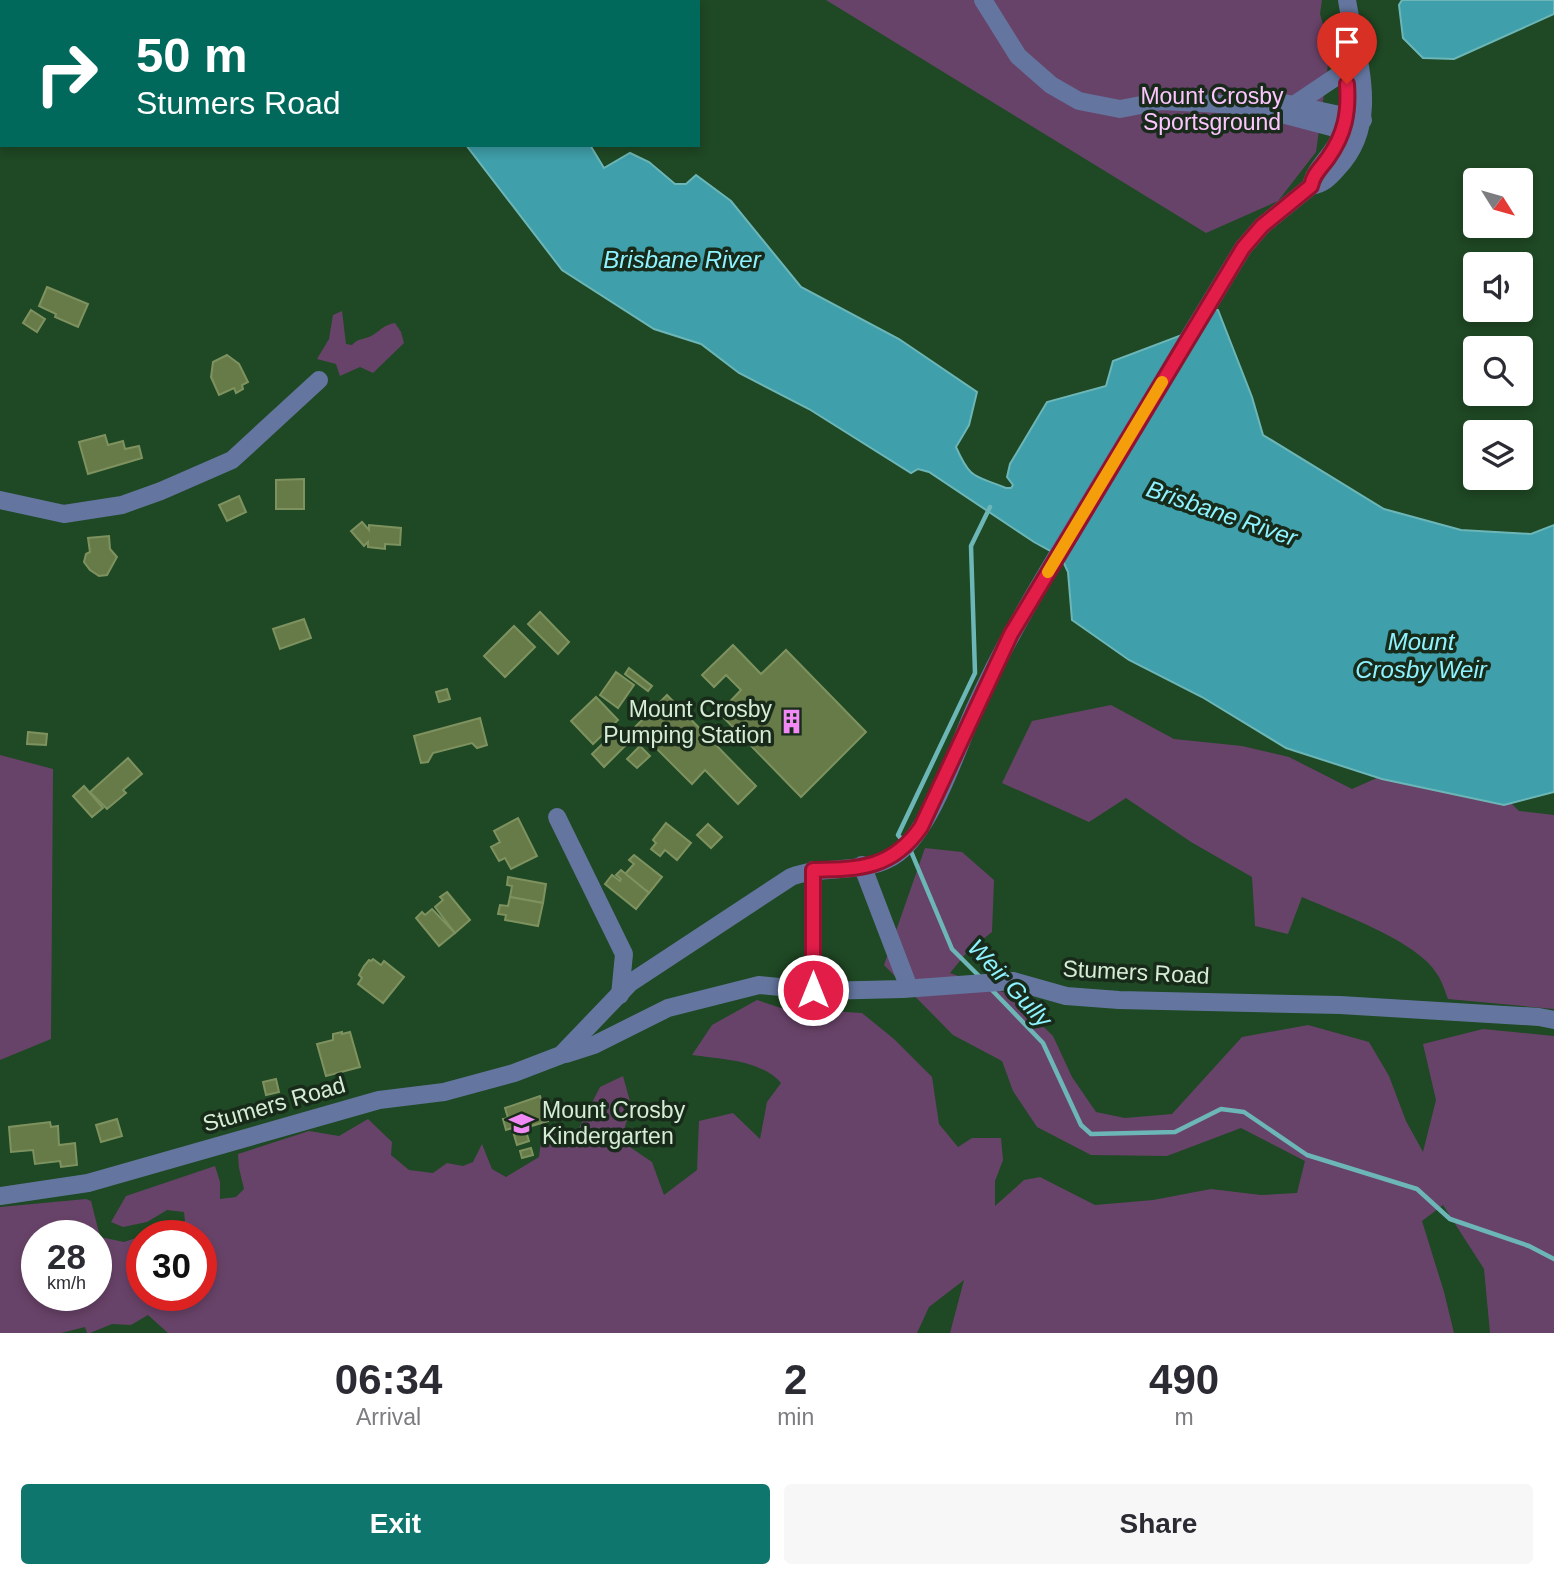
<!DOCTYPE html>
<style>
:root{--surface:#fff;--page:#f7f7f7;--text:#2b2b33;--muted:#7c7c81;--accent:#0f766e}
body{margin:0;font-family:Helvetica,sans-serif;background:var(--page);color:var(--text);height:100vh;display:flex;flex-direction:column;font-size:26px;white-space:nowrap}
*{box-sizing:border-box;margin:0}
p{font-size:23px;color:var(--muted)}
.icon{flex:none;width:38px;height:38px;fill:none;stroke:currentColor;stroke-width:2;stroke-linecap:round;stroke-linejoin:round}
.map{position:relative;height:1333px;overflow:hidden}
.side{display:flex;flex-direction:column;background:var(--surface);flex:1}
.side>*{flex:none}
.guide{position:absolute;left:0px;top:0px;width:700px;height:147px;box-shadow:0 4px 10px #0003;background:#00695c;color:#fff;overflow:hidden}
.needle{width:46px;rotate:127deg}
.tools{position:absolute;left:1463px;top:168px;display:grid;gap:14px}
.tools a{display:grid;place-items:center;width:70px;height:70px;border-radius:7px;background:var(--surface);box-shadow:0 4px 10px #0003;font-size:35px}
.speed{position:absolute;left:21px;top:1220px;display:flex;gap:14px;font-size:35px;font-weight:700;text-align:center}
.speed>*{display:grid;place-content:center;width:91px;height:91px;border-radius:50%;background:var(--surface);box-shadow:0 4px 10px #0003;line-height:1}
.speed small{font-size:18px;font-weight:400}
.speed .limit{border:10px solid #d22;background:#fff;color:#111}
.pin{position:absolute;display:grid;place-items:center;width:60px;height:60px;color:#fff;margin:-72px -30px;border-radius:50% 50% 50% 0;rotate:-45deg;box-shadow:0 0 7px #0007}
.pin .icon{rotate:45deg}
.me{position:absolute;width:77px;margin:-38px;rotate:0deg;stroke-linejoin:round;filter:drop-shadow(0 0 5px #0008)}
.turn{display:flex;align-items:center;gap:24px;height:147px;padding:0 21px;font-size:32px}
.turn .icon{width:91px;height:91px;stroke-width:2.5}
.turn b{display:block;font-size:49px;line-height:60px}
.eta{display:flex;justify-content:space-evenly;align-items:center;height:119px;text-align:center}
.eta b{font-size:42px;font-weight:600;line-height:49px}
.primary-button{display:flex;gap:14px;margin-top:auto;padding:14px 21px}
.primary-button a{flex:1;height:80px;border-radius:7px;background:var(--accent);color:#fff;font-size:28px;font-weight:600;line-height:80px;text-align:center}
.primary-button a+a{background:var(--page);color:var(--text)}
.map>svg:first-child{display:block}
</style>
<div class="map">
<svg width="1554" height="1333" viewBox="0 0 1554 1333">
<rect width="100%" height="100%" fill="#1f4824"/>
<g fill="#684369" fill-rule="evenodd">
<path d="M826 0H1322L1320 14 1330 50 1316 152 1278 201 1206 233Z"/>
<path d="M342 311 346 344 352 345C359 337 365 340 373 335 382 329 384 325 395 323L401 332 404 343 373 373 360 367 340 376 336 364 317 359 329 339 333 315Z"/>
<path d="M1111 705 1174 739 1242 746 1289 757 1352 789 1404 766 1485 778 1519 811 1554 815V1009L1448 999C1445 991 1442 981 1437 974 1418 941 1338 913 1302 897L1288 934 1255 926 1252 877 1191 842 1126 798 1089 822 1002 783 1032 721Z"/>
<path d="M0 755 53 769 51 1039 0 1060Z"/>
<path d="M925 848 962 852 994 880 992 932 968 951 950 973 1011 995 1053 1036 1072 1077 1096 1112 1125 1118 1172 1114 1242 1037 1308 1025 1369 1042 1389 1076 1406 1121 1423 1152 1436 1100 1423 1044 1483 1029 1554 1036V1333H1490L1484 1269 1443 1205 1422 1221 1444 1292 1454 1333H950L964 1280 929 1307 917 1333H168L148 1315 131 1325 112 1324 90 1333H87L85 1327 61 1333H0V1207L86 1199 91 1201 100 1237 124 1242 142 1236V1295H201V1236L145 1235 185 1221 184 1212 167 1210 147 1222 123 1227 111 1222 126 1196 215 1166 220 1182V1199L236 1197 244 1189 239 1168 238 1154 309 1131 339 1136 368 1119 392 1142 391 1155 409 1170 433 1173 447 1163 463 1166 473 1162 482 1144 492 1169 506 1177 539 1157 541 1140 557 1128 567 1131 566 1144 575 1146 579 1128 600 1087 623 1076 631 1105 621 1141 652 1162 664 1195 697 1170 699 1121 733 1113 760 1139 767 1102 781 1083C762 1060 720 1059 692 1055L712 1025 757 1000 781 1008 862 1013 894 1039 932 1077 939 1124 958 1147 972 1138H1001L1003 1160 995 1181V1206L1024 1180 1040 1177 1095 1205 1153 1200 1211 1189 1261 1195 1297 1193 1305 1161 1241 1128 1167 1156 1091 1155 1037 1127 1013 1091 1002 1061 953 1035 884 965ZM37 1236H96V1295H37Z"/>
</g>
<g fill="#3f9faa" stroke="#6cb6b7" stroke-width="2">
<path d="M311 0H508L509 2H314Z"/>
<path d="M1402 0H1554V14L1454 59 1423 58 1403 38 1399 5Z"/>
<path d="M466 145H590L604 168 630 153 649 162 675 184H686L696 175 731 201 801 287 899 339 977 392 969 425 956 447C971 481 975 475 1006 488H1011L1013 485 1007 477 1010 464 1047 402 1106 386 1113 361 1182 335 1211 308 1218 310 1252 397 1263 435 1384 509 1461 530 1531 534 1554 525V792L1504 805 1382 779 1286 748 1202 697 1129 660 1072 620 1068 572 1061 557 1034 542 929 472 918 469 911 473 809 409 739 373 701 344 654 329 562 270Z"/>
</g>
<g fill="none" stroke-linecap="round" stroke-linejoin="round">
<g stroke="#6cb6b7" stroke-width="4.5">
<path d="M904 842 898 835 975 673 971 546 990 507"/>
<path d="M910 849 952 949 980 977"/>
<path d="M991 989 1043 1043 1081 1125 1091 1134 1175 1132 1221 1109 1244 1112 1307 1155 1417 1189 1450 1219 1529 1246 1554 1259"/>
</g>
</g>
<g fill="#677b49" stroke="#7e925f" stroke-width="2">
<path d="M47 287 88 304 78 327 55 317 56 314 39 306Z"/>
<path d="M31 310 45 319 37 332 23 323Z"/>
<path d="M227 355 239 364 248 382 242 385 243 389 236 393 234 388 219 395 211 377 213 362Z"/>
<path d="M105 435 108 445 123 441 125 449 139 446 142 458 88 474 79 442Z"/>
<path d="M304 479V509H276V480Z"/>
<path d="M239 496 246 512 227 521 219 505Z"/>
<path d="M362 522 369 530V525L401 528 400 545 385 544V549L368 547V542L364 546 351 531Z"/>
<path d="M109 536 110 549 117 557 107 575 99 576 90 570 84 562 86 554 90 552 88 538Z"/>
<path d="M540 612 569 642 558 654 528 624Z"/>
<path d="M304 619 311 638 280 649 273 629Z"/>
<path d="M514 626 535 647 505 677 484 656Z"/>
<path d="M733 645 761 674 786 650 866 732 801 797 719 713 741 690 726 675 714 687 702 675Z"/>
<path d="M629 668 652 686 648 691 625 674Z"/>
<path d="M616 672 634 685 618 708 600 695Z"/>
<path d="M447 689 450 699 439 702 436 692Z"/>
<path d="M667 695 756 786 738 804 705 770 692 784 635 727Z"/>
<path d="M596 697 618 720 593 744 571 721Z"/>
<path d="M480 718 487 745 477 748 472 743 433 753 428 762 421 763 414 736Z"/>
<path d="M618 729 630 741 604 767 592 754Z"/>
<path d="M28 732 47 734 46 745 27 744Z"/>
<path d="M640 746 650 756 637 768 627 759Z"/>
<path d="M128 758 142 774 123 790 126 793 107 809 90 792Z"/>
<path d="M84 786 103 808 92 817 73 796Z"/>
<path d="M518 818 537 856 511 869 505 858 499 861 491 847 500 842 494 831Z"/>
<path d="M666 823 691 843 677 860 665 850 660 856 651 849 656 843 653 840Z"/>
<path d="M708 824 722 837 711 848 697 835Z"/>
<path d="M634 855 662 877 649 893 625 874 634 864 629 860Z"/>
<path d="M621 870 649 893 636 909 605 884 612 875 620 881 621 879 616 875Z"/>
<path d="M508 877 546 884 543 903 510 897 512 886 507 885Z"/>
<path d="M447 892 470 920 455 933 435 907 443 900 440 897Z"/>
<path d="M510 897 543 903 538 926 505 920 506 915 498 914 500 905 508 906Z"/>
<path d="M432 909 455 933 439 946 416 918 422 912 425 915Z"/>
<path d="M373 959 381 965 384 961 404 977 383 1003 358 984 362 978 359 975 364 966 369 960 371 961Z"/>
<path d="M342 1032V1034L350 1032 360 1067 326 1076 317 1044 333 1040V1034Z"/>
<path d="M276 1079 279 1092 266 1095 263 1082Z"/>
<path d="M540 1096 548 1121 525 1128 529 1141 517 1145 512 1128 506 1130 503 1119 508 1118 505 1108Z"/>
<path d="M117 1119 122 1136 101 1142 96 1125Z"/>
<path d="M50 1122 51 1127 58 1126 59 1145 75 1143 77 1165 61 1167 60 1161 35 1164 33 1150 11 1152 9 1127Z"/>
<path d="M531 1148 533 1155 522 1158 520 1151Z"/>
</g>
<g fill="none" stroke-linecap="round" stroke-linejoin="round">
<g stroke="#64769f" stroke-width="18">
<path d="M983 0 1018 56 1051 85 1079 101 1120 109 1162 101 1275 107 1284 103 1363 120"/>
<path d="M1294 105 1346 70"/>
<path d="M1278 110 1282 114 1354 133"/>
<path d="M1311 186C1314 170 1328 159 1336 145 1356 113 1347 74 1341 39"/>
<path d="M0 500 64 514 122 505 161 491 232 460 319 380"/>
<path d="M557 817 624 954 620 995"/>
<path d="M862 865 909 988"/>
<path d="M813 870V990"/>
<path d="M566 1054 594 1045 668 1008 759 985 820 991 903 989 1013 981 1066 996 1119 1000 1340 1005 1539 1017 1554 1020"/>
<path d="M0 1196 88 1183 379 1100 444 1092 514 1073 561 1055 630 983 791 877C824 864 868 876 898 853 932 828 957 749 974 710 1006 638 1047 573 1087 506 1139 420 1191 334 1243 248L1262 226 1311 186C1323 184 1329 178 1337 169 1383 122 1356 57 1347 0"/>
</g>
</g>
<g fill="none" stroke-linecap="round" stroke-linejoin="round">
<defs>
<path id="route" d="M813 990V870C859 869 892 869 921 827L1011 634 1243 248 1262 226 1311 186C1313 174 1321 168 1328 158 1345 134 1349 113 1347 84"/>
</defs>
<use href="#route" stroke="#92132f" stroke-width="18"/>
<use href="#route" stroke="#e11d48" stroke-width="12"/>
<path stroke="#f59e0b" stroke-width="12" d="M1048 572 1162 382"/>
</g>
<defs>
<symbol id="building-bare" viewBox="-9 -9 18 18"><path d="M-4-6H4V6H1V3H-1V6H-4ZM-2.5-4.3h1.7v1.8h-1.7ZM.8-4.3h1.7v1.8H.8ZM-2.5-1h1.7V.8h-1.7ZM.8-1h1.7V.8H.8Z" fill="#f18af4" stroke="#182a19" stroke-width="2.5" paint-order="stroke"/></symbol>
<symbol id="school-bare" viewBox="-9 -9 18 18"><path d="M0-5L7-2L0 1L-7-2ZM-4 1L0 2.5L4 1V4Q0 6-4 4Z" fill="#f18af4" stroke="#182a19" stroke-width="2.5" paint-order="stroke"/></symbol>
</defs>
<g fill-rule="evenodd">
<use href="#building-bare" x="774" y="704" width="35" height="35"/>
<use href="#school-bare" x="504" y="1106" width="35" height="35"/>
</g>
<g text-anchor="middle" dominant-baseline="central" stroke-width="7" stroke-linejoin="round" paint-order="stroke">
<g font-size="23" fill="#fdc6fe" stroke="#182a19">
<text x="1212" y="96">Mount Crosby<tspan x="1212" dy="26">Sportsground</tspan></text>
</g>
<g font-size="23" fill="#d5ecd5" stroke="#182a19" text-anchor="end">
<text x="772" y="709">Mount Crosby<tspan x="772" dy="26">Pumping Station</tspan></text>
<text x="542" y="1110" text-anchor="start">Mount Crosby<tspan x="542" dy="26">Kindergarten</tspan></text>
</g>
<g font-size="23" fill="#d5ecd5" stroke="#182a19">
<text transform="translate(1136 972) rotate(3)">Stumers Road</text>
<text transform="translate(274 1104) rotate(-16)">Stumers Road</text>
</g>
<g font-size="24" font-style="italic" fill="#8ef2ff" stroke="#182a19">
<text x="682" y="259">Brisbane River</text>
<text transform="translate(1222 513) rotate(19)">Brisbane River</text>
<text x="1421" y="641">Mount<tspan x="1421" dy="28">Crosby Weir</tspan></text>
<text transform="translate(1010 983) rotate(47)">Weir Gully</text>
</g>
</g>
</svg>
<div class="tools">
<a><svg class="needle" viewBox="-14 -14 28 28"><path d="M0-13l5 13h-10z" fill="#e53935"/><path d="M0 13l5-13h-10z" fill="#7c7c81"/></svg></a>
<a><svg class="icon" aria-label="sound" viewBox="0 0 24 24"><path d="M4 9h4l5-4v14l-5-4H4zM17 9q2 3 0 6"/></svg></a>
<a><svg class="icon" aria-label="search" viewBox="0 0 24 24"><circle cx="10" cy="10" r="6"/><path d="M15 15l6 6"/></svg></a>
<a><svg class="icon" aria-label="layers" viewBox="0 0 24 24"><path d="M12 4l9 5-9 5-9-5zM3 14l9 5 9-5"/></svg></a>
</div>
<div class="speed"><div>28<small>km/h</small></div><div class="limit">30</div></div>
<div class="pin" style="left:1347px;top:84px;background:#d93025"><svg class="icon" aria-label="arrive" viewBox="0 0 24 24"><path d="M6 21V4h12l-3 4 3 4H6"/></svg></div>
<svg class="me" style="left:813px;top:990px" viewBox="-20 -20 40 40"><circle r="17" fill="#e11d48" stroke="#fff" stroke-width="3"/><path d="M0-11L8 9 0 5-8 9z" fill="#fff"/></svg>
<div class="guide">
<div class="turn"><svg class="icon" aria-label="right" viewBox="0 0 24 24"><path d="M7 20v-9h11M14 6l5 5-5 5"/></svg><div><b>50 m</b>Stumers Road</div></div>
</div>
</div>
<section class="side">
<div class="eta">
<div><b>06:34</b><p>Arrival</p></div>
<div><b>2</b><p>min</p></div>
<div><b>490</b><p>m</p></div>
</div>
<div class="primary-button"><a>Exit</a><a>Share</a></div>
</section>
